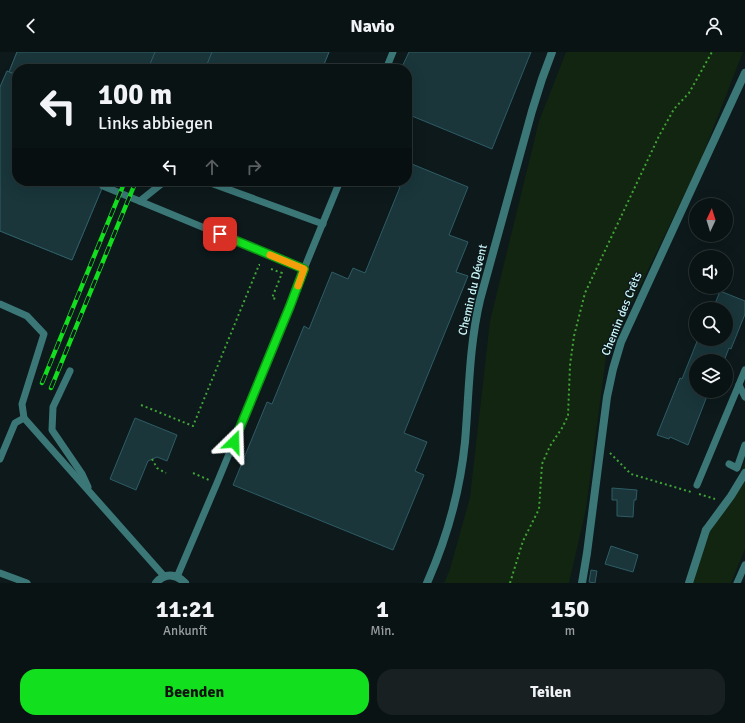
<!DOCTYPE html>
<html lang="de">
<meta charset="utf-8">
<style>
:root{--surface:#0a1314;--page:#182022;--text:#f1f3f6;--muted:#999ea0;--line:#2a3234;--accent:#12e01e}
body{margin:0;font-family:Signika,sans-serif;background:var(--page);color:var(--text);height:100vh;display:flex;flex-direction:column;font-size:15px;white-space:nowrap}
*{box-sizing:border-box;margin:0}
p{font-size:13px;color:var(--muted)}
.icon{flex:none;width:22px;height:22px;fill:none;stroke:currentColor;stroke-width:2;stroke-linecap:round;stroke-linejoin:round}
.map{position:relative;height:531px;overflow:hidden}
.sheet{display:flex;flex-direction:column;background:var(--surface);flex:1}
.sheet>*{flex:none}
.banner{position:absolute;left:12px;top:12px;width:400px;height:122px;border-radius:16px;box-shadow:0 4px 16px #0002,0 0 0 1px var(--line);background:#0a1314;color:var(--text);overflow:hidden}
.needle{width:26px;rotate:4deg}
.buttons{position:absolute;left:689px;top:146px;display:grid;gap:8px}
.buttons a{display:grid;place-items:center;width:44px;height:44px;border-radius:50%;background:var(--surface);box-shadow:0 4px 16px #0002,0 0 0 1px var(--line);font-size:20px}
.pin{position:absolute;display:grid;place-items:center;width:34px;height:34px;color:#fff;margin:-17px;border-radius:8px;box-shadow:0 2px 6px #0006}
.me{position:absolute;width:44px;margin:-22px;rotate:22deg;stroke-linejoin:round;filter:drop-shadow(0 0 3px #0008)}
.turn{display:flex;align-items:center;gap:14px;height:84px;padding:0 20px;font-size:18px}
.turn .icon{width:52px;height:52px;stroke-width:2.5}
.turn b{display:block;font-size:28px;line-height:34px}
.lanes{display:flex;align-items:center;height:38px;padding:0 20px;background:#0003;justify-content:center;gap:20px;direction:ltr}
.lanes .off{opacity:.35}
.eta{display:flex;justify-content:space-evenly;align-items:center;height:68px;text-align:center}
.eta b{font-size:24px;font-weight:800;line-height:28px}
.primary-button{display:flex;gap:8px;margin-top:auto;padding:8px 20px}
.primary-button a{flex:1;height:46px;border-radius:16px;background:var(--accent);color:#111;font-size:16px;font-weight:800;line-height:46px;text-align:center}
.primary-button a+a{background:var(--page);color:var(--text)}
header{display:flex;justify-content:space-between;align-items:center;height:52px;padding:0 20px;background:var(--surface);font-size:18px;font-weight:800}
.map>svg:first-child{display:block}
</style>
<header><svg class="icon" aria-label="back" viewBox="0 0 24 24"><path d="M15 5l-7 7 7 7"/></svg>Navio<svg class="icon" aria-label="person" viewBox="0 0 24 24"><circle cx="12" cy="8" r="4"/><path d="M4 21q1-7 8-7t8 7"/></svg></header>
<div class="map">
<svg width="745" height="531" viewBox="0 0 745 531">
<rect width="100%" height="100%" fill="#0d191b"/>
<g fill="#122510">
<path d="M566 0H743L700 110 606 305 586 457 569 531H444L450 517 470 445 490 269 539 69Z"/>
<path d="M745 410V497L731 531H689L706 478 731 444Z"/>
</g>
<g fill="#1a363b" stroke="#2e5c65">
<path d="M17 0H329L322 17H17V129H105L72 208 0 179V35L7 19 9 20Z"/>
<path d="M17 0H155L148 17H17V23L9 20Z"/>
<path d="M212 0H329L322 17H205Z"/>
<path d="M409 0H531L492 97 407 62V17H401Z"/>
<path d="M7 19 17 23V129H105L72 208 0 179V35Z"/>
<path d="M407 110 468 135 449 183 468 190 456 220 468 224 404 381 427 390 415 419 424 423 393 498 233 433 267 350 272 352 304 274 309 277 332 220 348 227 353 216 365 221 400 135 386 129H407Z"/>
<path d="M720 239 745 249V262L731 297 729 296 724 309H696V339H709L688 393 670 385 669 387 657 383 680 326 682 327 698 287H726V257H713Z"/>
<path d="M135 366 177 383 167 409 157 405 148 409 136 438 110 427Z"/>
<path d="M612 436 637 438 636 448H634L633 465 617 464V448H612Z"/>
<path d="M611 494 638 503 633 520 605 512Z"/>
<path d="M591 518 597 519 595 531 589 530Z"/>
</g>
<g fill="none" stroke-linecap="round" stroke-linejoin="round">
<g stroke="#41a436" stroke-width="2" stroke-dasharray="2 3" stroke-linecap="butt">
<path d="M271 217 282 221 272 246 276 247"/>
<path d="M141 353 193 374 259 213H260"/>
<path d="M610 401 631 422 691 440"/>
<path d="M152 407 157 416 166 421"/>
<path d="M193 421 209 428"/>
<path d="M699 442 715 447"/>
<path d="M510 531 523 489 539 457 542 412 550 394 562 376 568 364 570 313 574 284 585 241 659 84 674 57 689 41 712 0"/>
</g>
<g stroke="#3b7777" stroke-width="7">
<path d="M386 17 393 0"/>
<path d="M205 129 323 172"/>
<path d="M103 134 304 217"/>
<path d="M140 149 165 129"/>
<path d="M0 252 27 264 44 282 22 352 24 366 164 524"/>
<path d="M70 319 53 355 52 378 82 422 88 435"/>
<path d="M739 333 745 345"/>
<path d="M0 407 15 371 24 366"/>
<path d="M729 412 737 416 745 393"/>
<path d="M697 433 745 318"/>
<path d="M0 521 27 531"/>
<path d="M177 525 217 431 290 254 304 217 340 129"/>
<path d="M737 531 745 513"/>
</g>
<path stroke="#3b7777" stroke-width="8" d="M706 478 731 444 745 421"/>
<g stroke="#3b7777" stroke-width="8">
<path d="M582 531 587 501 607 345 613 317 621 290 745 21"/>
<path d="M689 531 706 478"/>
</g>
<g stroke="#3b7777" stroke-width="8">
<path d="M156 531C164 521 176 521 185 531"/>
<path d="M427 531C447 486 460 439 465 390 469 343 469 294 480 248L532 59 542 27 552 0"/>
</g>
<defs>
<g id="rail">
<path d="M42 331 125 129"/>
<path d="M51 336 136 129"/>
</g>
</defs>
<use href="#rail" stroke="#12e01e" stroke-width="4.5"/>
<use href="#rail" stroke="#0d191b" stroke-width="3" stroke-dasharray="9" stroke-linecap="butt"/>
</g>
<g fill="none" stroke-linecap="round" stroke-linejoin="round">
<defs>
<path id="route" d="M220 182 304 217 290 254 234 390"/>
</defs>
<use href="#route" stroke="#0c9214" stroke-width="10"/>
<use href="#route" stroke="#12e01e" stroke-width="7"/>
<path stroke="#f59e0b" stroke-width="7" d="M270 203 304 217 298 234"/>
</g>
<g text-anchor="middle" dominant-baseline="central" stroke-width="3" stroke-linejoin="round" paint-order="stroke">
<g font-size="12" fill="#cbf7fb" stroke="#0d191b">
<text transform="translate(473 238) rotate(-77)">Chemin du Dévent</text>
<text transform="translate(622 262) rotate(-68)">Chemin des Crêts</text>
</g>
</g>
</svg>
<div class="buttons">
<a><svg class="needle" viewBox="-14 -14 28 28"><path d="M0-13l5 13h-10z" fill="#e53935"/><path d="M0 13l5-13h-10z" fill="#999ea0"/></svg></a>
<a><svg class="icon" aria-label="sound" viewBox="0 0 24 24"><path d="M4 9h4l5-4v14l-5-4H4zM17 9q2 3 0 6"/></svg></a>
<a><svg class="icon" aria-label="search" viewBox="0 0 24 24"><circle cx="10" cy="10" r="6"/><path d="M15 15l6 6"/></svg></a>
<a><svg class="icon" aria-label="layers" viewBox="0 0 24 24"><path d="M12 4l9 5-9 5-9-5zM3 14l9 5 9-5"/></svg></a>
</div>
<div class="pin" style="left:220px;top:182px;background:#d93025"><svg class="icon" aria-label="arrive" viewBox="0 0 24 24"><path d="M6 21V4h12l-3 4 3 4H6"/></svg></div>
<svg class="me" style="left:234px;top:390px" viewBox="-20 -20 40 40"><path d="M0-17L14 15 0 8-14 15z" fill="#12e01e" stroke="#fff" stroke-width="4"/></svg>
<div class="banner">
<div class="turn"><svg class="icon" aria-label="left" viewBox="0 0 24 24"><path d="M17 20v-9H6M10 6l-5 5 5 5"/></svg><div><b>100 m</b>Links abbiegen</div></div>
<div class="lanes"><svg class="icon" aria-label="left" viewBox="0 0 24 24"><path d="M17 20v-9H6M10 6l-5 5 5 5"/></svg><svg class="icon off" aria-label="ahead" viewBox="0 0 24 24"><path d="M12 20V5M6 11l6-6 6 6"/></svg><svg class="icon off" aria-label="right" viewBox="0 0 24 24"><path d="M7 20v-9h11M14 6l5 5-5 5"/></svg></div>
</div>
</div>
<section class="sheet">
<div class="eta">
<div><b>11:21</b><p>Ankunft</p></div>
<div><b>1</b><p>Min.</p></div>
<div><b>150</b><p>m</p></div>
</div>
<div class="primary-button"><a>Beenden</a><a>Teilen</a></div>
</section>
